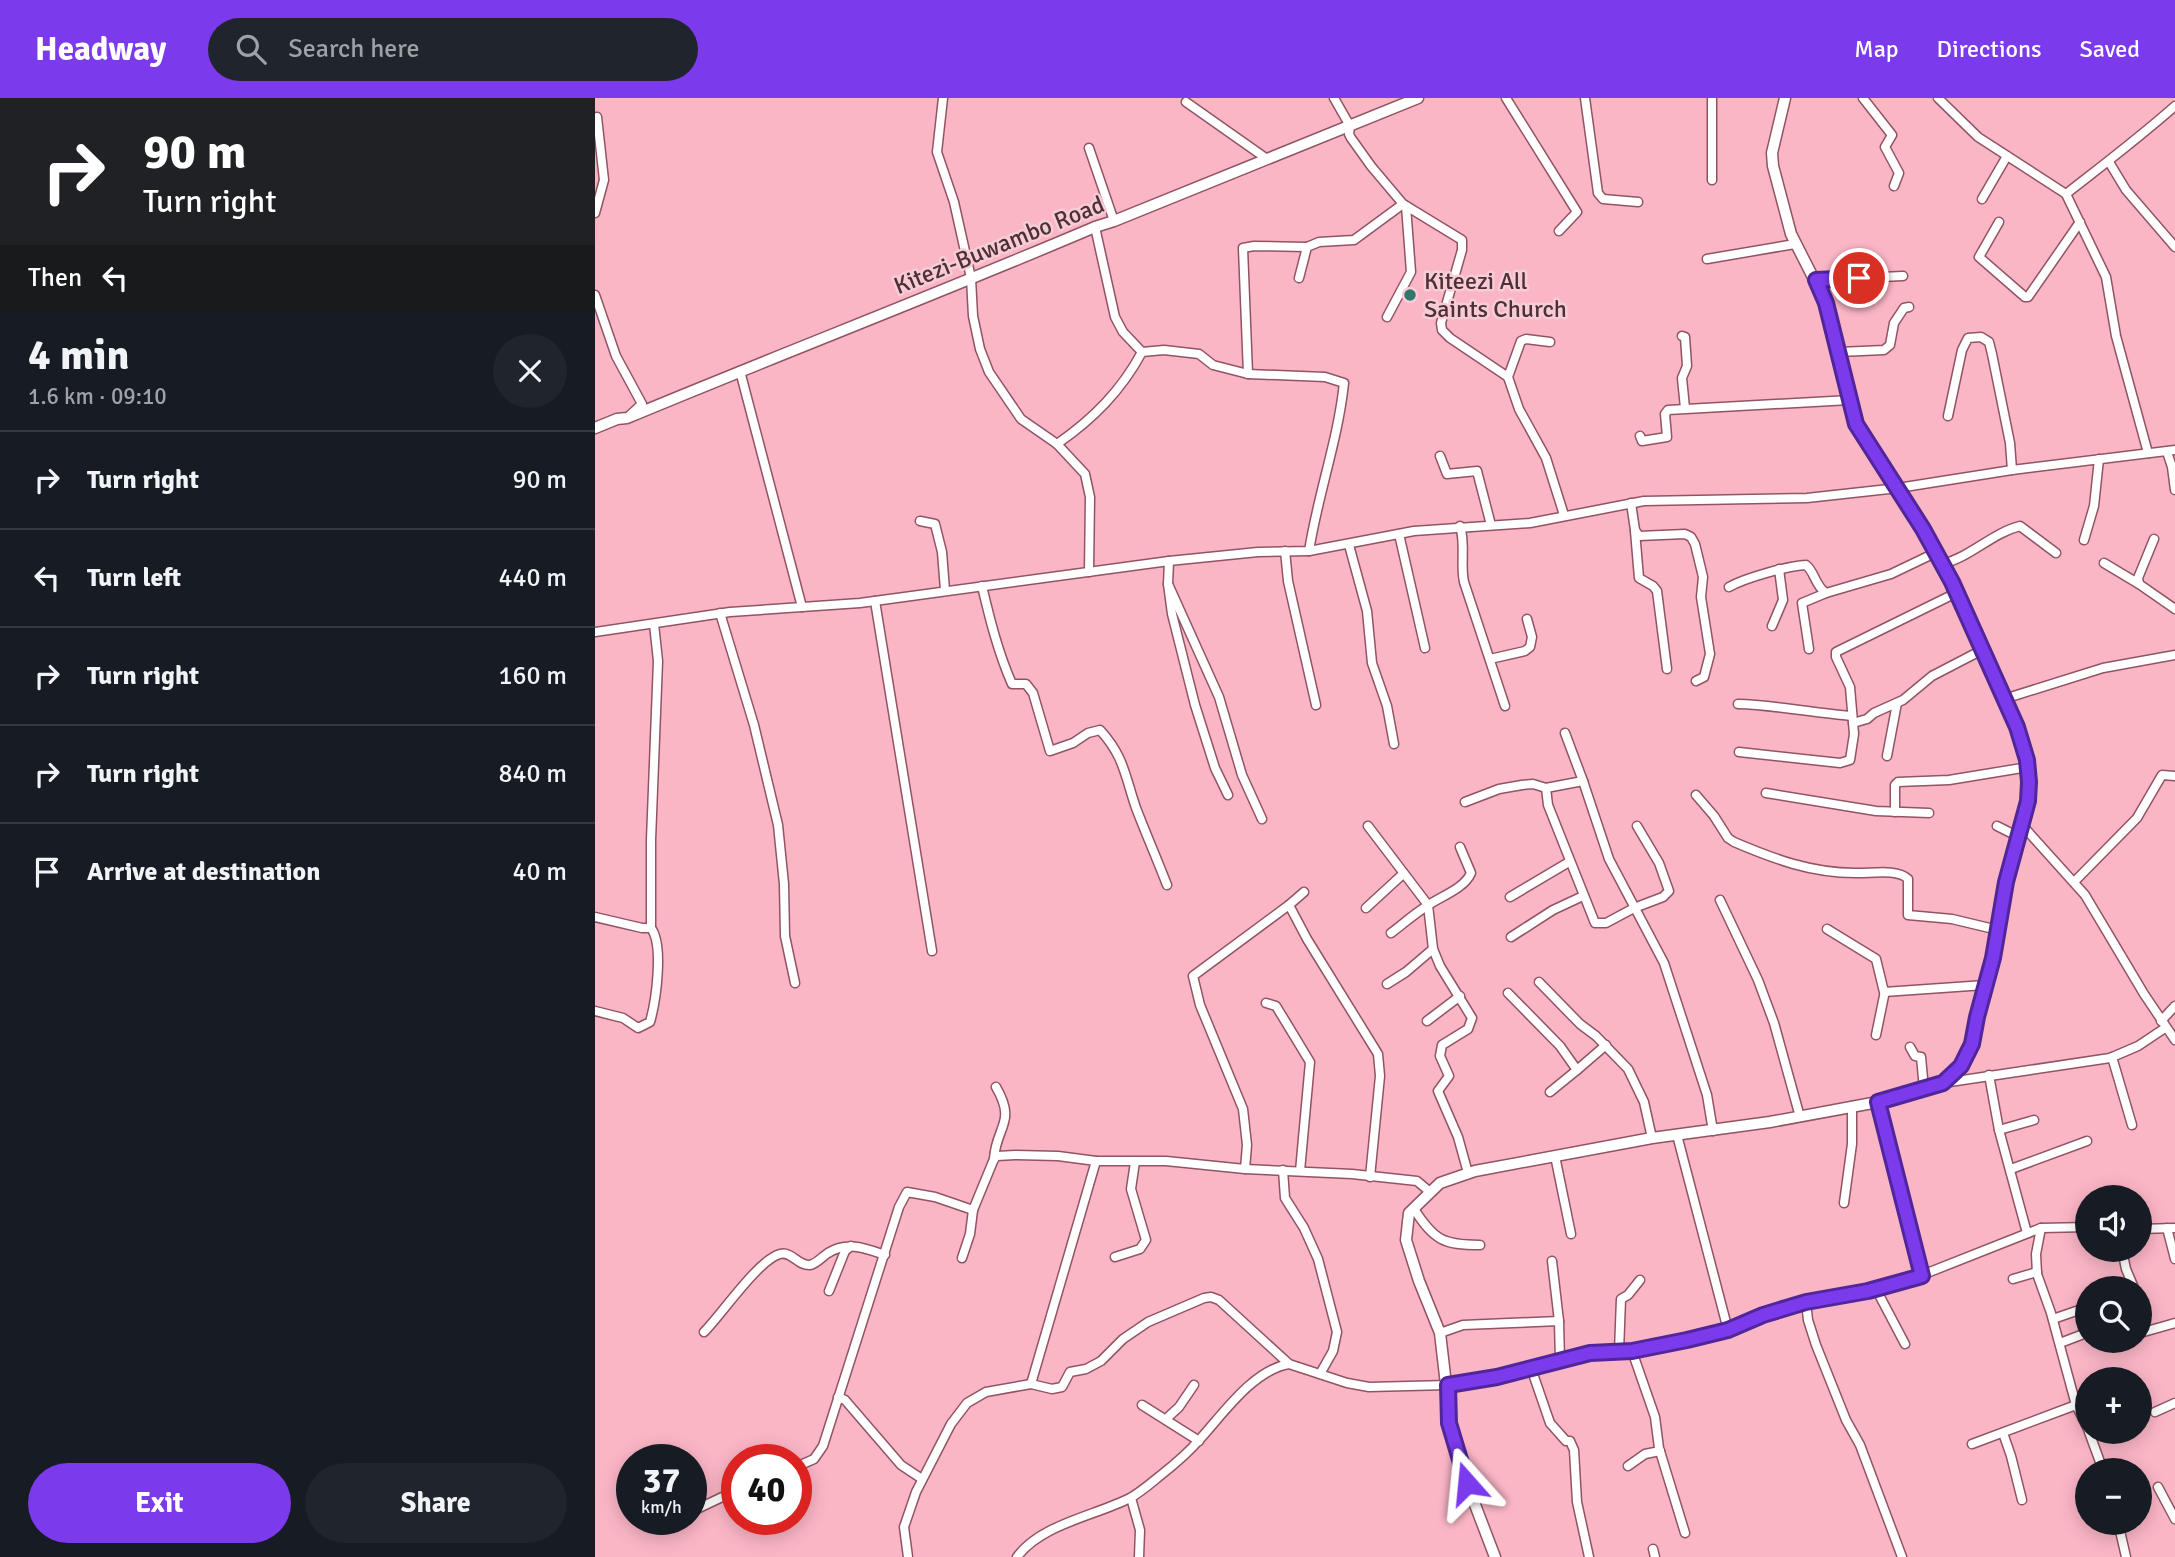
<!DOCTYPE html>
<meta charset="utf-8">
<style>
:root{--surface:#171b24;--page:#20242c;--text:#f1f3f6;--muted:#9ea1a6;--line:#363941;--accent:#7c3aed}
body{margin:0;font-family:Signika,sans-serif;background:var(--page);color:var(--text);height:100vh;display:flex;flex-direction:column;font-size:26px;white-space:nowrap}
*{box-sizing:border-box;margin:0}
p{font-size:23px;color:var(--muted)}
.icon{flex:none;width:38px;height:38px;fill:none;stroke:currentColor;stroke-width:2;stroke-linecap:round;stroke-linejoin:round}
.map{position:relative;flex:1;overflow:hidden}
.side{display:flex;flex-direction:column;background:var(--surface);width:595px}
.side>*{flex:none}
.top-card{background:#202124;color:#fff;overflow:hidden}
.fabs{position:absolute;left:1480px;top:1087px;display:grid;gap:14px}
.fabs a{display:grid;place-items:center;width:77px;height:77px;border-radius:50%;background:var(--surface);box-shadow:0 4px 18px #0003;font-size:35px}
.speed{position:absolute;left:21px;top:1346px;display:flex;gap:14px;font-size:35px;font-weight:700;text-align:center}
.speed>*{display:grid;place-content:center;width:91px;height:91px;border-radius:50%;background:var(--surface);box-shadow:0 4px 18px #0003;line-height:1}
.speed small{font-size:18px;font-weight:400}
.speed .limit{border:10px solid #d22;background:#fff;color:#111}
.pin{position:absolute;display:grid;place-items:center;width:60px;height:60px;color:#fff;margin:-30px;border:4px solid #fff;border-radius:50%;box-shadow:0 2px 7px #0007}
.me{position:absolute;width:77px;margin:-38px;rotate:342deg;stroke-linejoin:round;filter:drop-shadow(0 0 5px #0008)}
.turn{display:flex;align-items:center;gap:24px;height:147px;padding:0 28px;font-size:32px}
.turn .icon{width:91px;height:91px;stroke-width:2.5}
.turn b{display:block;font-size:49px;line-height:60px}
.then{display:flex;align-items:center;height:66px;padding:0 28px;background:#0003;gap:14px;font-size:26px}
.round{display:grid;place-items:center;flex:none;width:74px;height:74px;border-radius:37px;background:var(--page)}
.head{display:flex;align-items:center;justify-content:space-between;height:119px;padding:0 28px}
h1{font-size:42px;font-weight:800;line-height:52px}
.primary-button{display:flex;gap:14px;margin-top:auto;padding:14px 28px}
.primary-button a{flex:1;height:80px;border-radius:42px;background:var(--accent);color:#fff;font-size:28px;font-weight:800;line-height:80px;text-align:center}
.primary-button a+a{background:var(--page);color:var(--text)}
ul{padding:0;list-style:none}
li{display:flex;align-items:center;gap:21px;height:98px;padding:0 28px;border-top:2px solid var(--line)}
li div{flex:1}
li b{display:block;font-size:26px}
li em{font-style:normal}
header{display:flex;align-items:center;gap:42px;box-sizing:border-box;height:98px;padding:0 35px;background:var(--accent);color:#fff}
header strong{font-size:33px}
nav{display:flex;gap:38px;margin-inline-start:auto;font-size:24px}
.search{width:490px;height:63px;background:var(--page);display:flex;align-items:center;gap:18px;box-sizing:border-box;padding:0 24px;border-radius:38px;color:var(--muted);font-size:26px}
main{display:flex;flex:1;min-height:0}
.map>svg:first-child{display:block}
</style>
<header>
<strong>Headway</strong>
<div class="search"><svg class="icon" aria-label="search" viewBox="0 0 24 24"><circle cx="10" cy="10" r="6"/><path d="M15 15l6 6"/></svg>Search here</div>
<nav><a>Map</a><a>Directions</a><a>Saved</a></nav>
</header>
<main>
<section class="side">
<div class="top-card">
<div class="turn"><svg class="icon" aria-label="right" viewBox="0 0 24 24"><path d="M7 20v-9h11M14 6l5 5-5 5"/></svg><div><b>90 m</b>Turn right</div></div>
<div class="then">Then<svg class="icon" aria-label="left" viewBox="0 0 24 24"><path d="M17 20v-9H6M10 6l-5 5 5 5"/></svg></div>
</div>
<div class="head"><div><h1>4 min</h1><p>1.6 km · 09:10</p></div><a class="round"><svg class="icon" aria-label="close" viewBox="0 0 24 24"><path d="M6 6l12 12M18 6L6 18"/></svg></a></div>
<ul>
<li><svg class="icon" aria-label="right" viewBox="0 0 24 24"><path d="M7 20v-9h11M14 6l5 5-5 5"/></svg><div><b>Turn right</b></div><em>90 m</em></li>
<li><svg class="icon" aria-label="left" viewBox="0 0 24 24"><path d="M17 20v-9H6M10 6l-5 5 5 5"/></svg><div><b>Turn left</b></div><em>440 m</em></li>
<li><svg class="icon" aria-label="right" viewBox="0 0 24 24"><path d="M7 20v-9h11M14 6l5 5-5 5"/></svg><div><b>Turn right</b></div><em>160 m</em></li>
<li><svg class="icon" aria-label="right" viewBox="0 0 24 24"><path d="M7 20v-9h11M14 6l5 5-5 5"/></svg><div><b>Turn right</b></div><em>840 m</em></li>
<li><svg class="icon" aria-label="arrive" viewBox="0 0 24 24"><path d="M6 21V4h12l-3 4 3 4H6"/></svg><div><b>Arrive at destination</b></div><em>40 m</em></li>
</ul>
<div class="primary-button"><a>Exit</a><a>Share</a></div>
</section>
<div class="map">
<svg width="1580" height="1459" viewBox="0 0 1580 1459">
<rect width="100%" height="100%" fill="#fbb6c6"/>
<g fill="none" stroke-linecap="round" stroke-linejoin="round">
<defs>
<g id="minor">
<path d="M348 0 342 54 359 104 376 180 378 218 385 251 394 274 426 321 462 346 490 376 495 399 494 474"/>
<path d="M739 0 755 28 754 36 756 40 776 68 808 106 867 142V152L846 225 847 232 855 240 913 279 924 311 951 360 969 417"/>
<path d="M911 0 982 114 964 133"/>
<path d="M990 0 1003 95 1008 101 1043 104"/>
<path d="M1117 0V82"/>
<path d="M1268 0 1297 37 1290 49 1304 75 1299 88"/>
<path d="M1343 0 1383 39 1471 96 1511 179 1521 238 1553 355"/>
<path d="M591 4 672 61"/>
<path d="M494 50 519 123"/>
<path d="M1514 64 1531 92 1580 149"/>
<path d="M1471 96C1508 67 1545 39 1580 8"/>
<path d="M1387 101 1412 58"/>
<path d="M0 115 9 82 2 19"/>
<path d="M1404 124 1384 159 1430 199H1433L1485 124"/>
<path d="M500 129 520 219 528 234 547 254"/>
<path d="M1112 161 1200 146"/>
<path d="M704 180 712 149 724 144 759 142 808 106"/>
<path d="M1221 182 1308 178"/>
<path d="M0 197 21 258 47 306 34 318"/>
<path d="M792 219 816 174 811 108"/>
<path d="M1087 238 1090 239 1092 268 1087 280 1090 310"/>
<path d="M1244 254 1289 252 1295 247 1299 225 1309 210 1314 209"/>
<path d="M145 273 207 509"/>
<path d="M653 276 648 150 659 148 712 149"/>
<path d="M913 279 926 243 931 241 955 244"/>
<path d="M1353 318 1367 252 1373 240 1386 239 1394 244 1397 256 1415 345 1417 372"/>
<path d="M1045 338 1047 343 1072 339 1070 316 1073 312 1255 302"/>
<path d="M462 346C498 321 526 293 547 254L569 252 604 256 618 267 653 276 730 279 749 285C743 342 723 396 714 453"/>
<path d="M1572 354 1577 369 1580 392"/>
<path d="M845 358 852 376 882 373 896 427"/>
<path d="M1036 405 1040 432 1044 438 1090 436 1096 439 1100 446 1108 479 1106 499 1115 556 1109 579 1101 583"/>
<path d="M325 423 340 426 347 454 350 492"/>
<path d="M865 428C871 447 865 465 869 484L910 608"/>
<path d="M1040 433 1044 480 1058 488 1062 493 1072 571"/>
<path d="M804 436 830 550"/>
<path d="M1559 441 1543 480 1544 486 1580 511"/>
<path d="M1489 442 1499 408 1504 361"/>
<path d="M754 447 772 513 777 565 792 608 799 646"/>
<path d="M690 453 693 483 721 607"/>
<path d="M574 463 573 486 577 516 600 607 620 670 633 697"/>
<path d="M1509 465 1544 486"/>
<path d="M1347 466C1376 459 1397 435 1425 428L1461 455"/>
<path d="M573 486 624 599 647 677 667 721"/>
<path d="M387 488C395 522 403 554 417 586H431L438 595 455 653 478 645 493 635 505 632C529 658 530 678 541 710 551 736 562 761 572 787"/>
<path d="M1134 489C1150 480 1192 468 1211 467 1220 474 1220 488 1231 495L1296 476 1342 454"/>
<path d="M280 503 337 853"/>
<path d="M125 515 159 627 183 727 189 786 190 838 200 885"/>
<path d="M1177 528 1188 502 1184 471"/>
<path d="M0 534 135 514 265 505 574 463 663 454 714 453 819 433 935 425 1049 403 1212 400 1303 390 1417 372 1580 352"/>
<path d="M1214 551 1207 505 1231 495"/>
<path d="M895 561 930 553 935 549 937 539 932 521"/>
<path d="M1409 601 1508 570 1580 557"/>
<path d="M1143 606C1181 607 1218 615 1257 618"/>
<path d="M1258 625 1272 621 1279 615 1308 602 1337 578 1387 552"/>
<path d="M970 635 988 683"/>
<path d="M1144 654 1245 665 1255 662 1259 636 1255 589 1241 559V554L1361 495"/>
<path d="M1292 658 1302 605"/>
<path d="M951 690 953 707 1000 825H1011L1039 810 1068 799 1074 793 1064 765 1042 728"/>
<path d="M1171 695 1281 713 1334 715"/>
<path d="M1101 697 1119 718 1133 740 1139 744C1179 761 1216 775 1260 775 1274 776 1302 770 1313 781V817L1357 821 1403 832"/>
<path d="M870 704 904 691 927 687 938 686 951 690 988 683 1014 761 1069 865 1112 997 1118 1033"/>
<path d="M1300 714V687L1303 684 1354 682 1433 669"/>
<path d="M1427 727 1490 797 1549 896 1580 942"/>
<path d="M773 728 833 807 838 851 845 868 877 920 873 931 847 947 845 958 854 978 843 993 863 1039 873 1075"/>
<path d="M1402 728 1424 739"/>
<path d="M1479 784 1542 720 1567 677 1580 678"/>
<path d="M709 794 694 807 712 841 783 956 785 978 775 1079"/>
<path d="M915 799 974 764"/>
<path d="M1125 802 1163 882 1179 925 1205 1019"/>
<path d="M771 810 808 776"/>
<path d="M0 819 47 830H56V742L63 563 59 526"/>
<path d="M1232 831 1281 861 1289 894 1390 887"/>
<path d="M796 835C808 826 819 816 832 808 846 798 869 791 876 775L865 749"/>
<path d="M916 839 958 812 988 798"/>
<path d="M944 884 985 926 1001 938 1033 971 1049 1004 1057 1040"/>
<path d="M792 886 811 874 838 851"/>
<path d="M913 895 965 948 982 972 1011 947"/>
<path d="M671 905 681 908 715 964 705 1073"/>
<path d="M0 913 28 920 43 930 55 924C61 903 69 847 56 830"/>
<path d="M832 923 865 898"/>
<path d="M1566 923 1580 908"/>
<path d="M1281 937 1290 893"/>
<path d="M1315 949 1320 958 1326 959 1329 991"/>
<path d="M1517 959 1537 1027"/>
<path d="M1394 977 1404 1032 1432 1135"/>
<path d="M1348 985 1515 960 1543 948 1570 930"/>
<path d="M955 994 982 972"/>
<path d="M1283 1004 1327 1177"/>
<path d="M1404 1032 1439 1022"/>
<path d="M1082 1037 1133 1232"/>
<path d="M960 1058 976 1136"/>
<path d="M399 1061C401 1028 422 1025 401 989"/>
<path d="M650 1071 652 1047 648 1011 605 907 598 878 694 807"/>
<path d="M1416 1071 1492 1043"/>
<path d="M688 1072 690 1100 709 1130 723 1161 742 1234 738 1253 725 1276"/>
<path d="M1249 1105 1257 1046V1008"/>
<path d="M819 1111C839 1142 848 1147 885 1147"/>
<path d="M1446 1130 1441 1156 1442 1176 1456 1215 1481 1307 1493 1331"/>
<path d="M1572 1130 1580 1161"/>
<path d="M1545 1131 1580 1130"/>
<path d="M1527 1152 1531 1171 1539 1190"/>
<path d="M520 1159 545 1151 551 1142 536 1091 540 1064"/>
<path d="M367 1160 375 1136 378 1112"/>
<path d="M957 1163 964 1223"/>
<path d="M1418 1181 1442 1174"/>
<path d="M1281 1191 1310 1246"/>
<path d="M234 1193 250 1153 256 1148"/>
<path d="M1545 1201 1550 1211 1545 1213"/>
<path d="M1211 1204 1213 1222 1221 1247 1251 1322 1265 1347 1307 1459"/>
<path d="M1458 1221 1487 1211"/>
<path d="M109 1234C127 1216 163 1162 185 1156 197 1153 203 1168 215 1167 221 1166 227 1159 233 1155 252 1143 270 1150 290 1157"/>
<path d="M845 1235 868 1227 964 1223 965 1263"/>
<path d="M1545 1235 1580 1225"/>
<path d="M1465 1245 1486 1237"/>
<path d="M1024 1253 1026 1201 1033 1197 1045 1182"/>
<path d="M1037 1253 1060 1319 1064 1350 1090 1435"/>
<path d="M936 1270 955 1325 971 1343H975L979 1352 982 1404 994 1459"/>
<path d="M436 1286 501 1063"/>
<path d="M243 1299 250 1302 306 1367 327 1381"/>
<path d="M547 1307 604 1343"/>
<path d="M1560 1314 1580 1305"/>
<path d="M571 1321 584 1309 599 1287"/>
<path d="M1494 1334 1508 1372"/>
<path d="M1408 1335 1416 1358 1427 1402"/>
<path d="M1377 1346 1481 1307"/>
<path d="M1033 1368 1050 1356 1065 1353"/>
<path d="M201 1369 219 1361 228 1348 304 1109 312 1094 340 1099 378 1112 399 1061 402 1058 420 1057 463 1058 501 1063H571L650 1071 757 1076 822 1083 835 1094"/>
<path d="M1563 1389 1580 1421"/>
<path d="M536 1400 545 1432 544 1459"/>
<path d="M102 1411 142 1392"/>
<path d="M1523 1424 1531 1459"/>
<path d="M1058 1451 1060 1459"/>
<path d="M313 1459 309 1429 321 1394 356 1326 372 1305 391 1294 436 1286 457 1291 467 1289 475 1274 491 1271 506 1263 528 1241 553 1224 609 1200 616 1199 624 1202 693 1265"/>
<path d="M422 1459C446 1426 500 1418 535 1400 546 1394 556 1385 566 1377 580 1366 593 1355 605 1341 628 1316 658 1272 694 1266L752 1285 774 1289 853 1287 877 1284 995 1255 1037 1253 1133 1232 1168 1218 1211 1204 1273 1193 1327 1177 1446 1130 1493 1129"/>
</g>
<g id="tertiary">
<path d="M0 330 22 321 32 320C188 255 345 195 500 129L519 123 823 0"/>
<path d="M900 1459 866 1370 857 1338 845 1235 824 1183 811 1142 814 1115 845 1085 880 1073 1057 1040 1175 1024 1283 1004 1339 989 1348 985 1360 976 1366 968 1377 946 1382 919 1398 861 1411 784 1433 703 1432 662 1422 629 1357 484 1314 408 1261 326 1231 205 1196 136 1178 68 1177 55 1190 0"/>
</g>
</defs>
<use href="#minor" stroke="#905463" stroke-width="11"/>
<use href="#tertiary" stroke="#905463" stroke-width="13"/>
<use href="#minor" stroke="#fff" stroke-width="8"/>
<use href="#tertiary" stroke="#fff" stroke-width="10"/>
</g>
<g fill="none" stroke-linecap="round" stroke-linejoin="round">
<defs>
<path id="route" d="M872 1385 854 1325 853 1287 902 1279 995 1255 1037 1253 1092 1242 1133 1232 1168 1217 1211 1204 1273 1193 1327 1178 1283 1004 1348 985 1366 968 1377 946 1382 919 1398 860 1411 784 1433 703 1434 684 1432 662 1422 629 1357 484 1328 431 1261 326 1231 205 1221 182 1264 180"/>
</defs>
<use href="#route" stroke="#51269a" stroke-width="18"/>
<use href="#route" stroke="#7c3aed" stroke-width="12"/>
</g>
<circle fill="#30776e" stroke="#f7ccd5" stroke-width="2.5" cx="815" cy="197" r="7"/>
<g text-anchor="middle" dominant-baseline="central" stroke-width="5" stroke-linejoin="round" paint-order="stroke">
<g font-size="24" fill="#4c3037" stroke="#f7ccd5">
<text transform="translate(404 147) rotate(-22)">Kitezi-Buwambo Road</text>
</g>
<g font-size="24" fill="#4c3037" stroke="#f7ccd5" text-anchor="start">
<text x="829" y="183">Kiteezi All<tspan x="829" dy="28">Saints Church</tspan></text>
</g>
</g>
</svg>
<div class="fabs">
<a><svg class="icon" aria-label="sound" viewBox="0 0 24 24"><path d="M4 9h4l5-4v14l-5-4H4zM17 9q2 3 0 6"/></svg></a>
<a><svg class="icon" aria-label="search" viewBox="0 0 24 24"><circle cx="10" cy="10" r="6"/><path d="M15 15l6 6"/></svg></a>
<a>+</a>
<a>−</a>
</div>
<div class="speed"><div>37<small>km/h</small></div><div class="limit">40</div></div>
<div class="pin" style="left:1264px;top:180px;background:#d93025"><svg class="icon" aria-label="arrive" viewBox="0 0 24 24"><path d="M6 21V4h12l-3 4 3 4H6"/></svg></div>
<svg class="me" style="left:872px;top:1385px" viewBox="-20 -20 40 40"><path d="M0-17L14 15 0 8-14 15z" fill="#7c3aed" stroke="#fff" stroke-width="4"/></svg>
</div>
</main>
